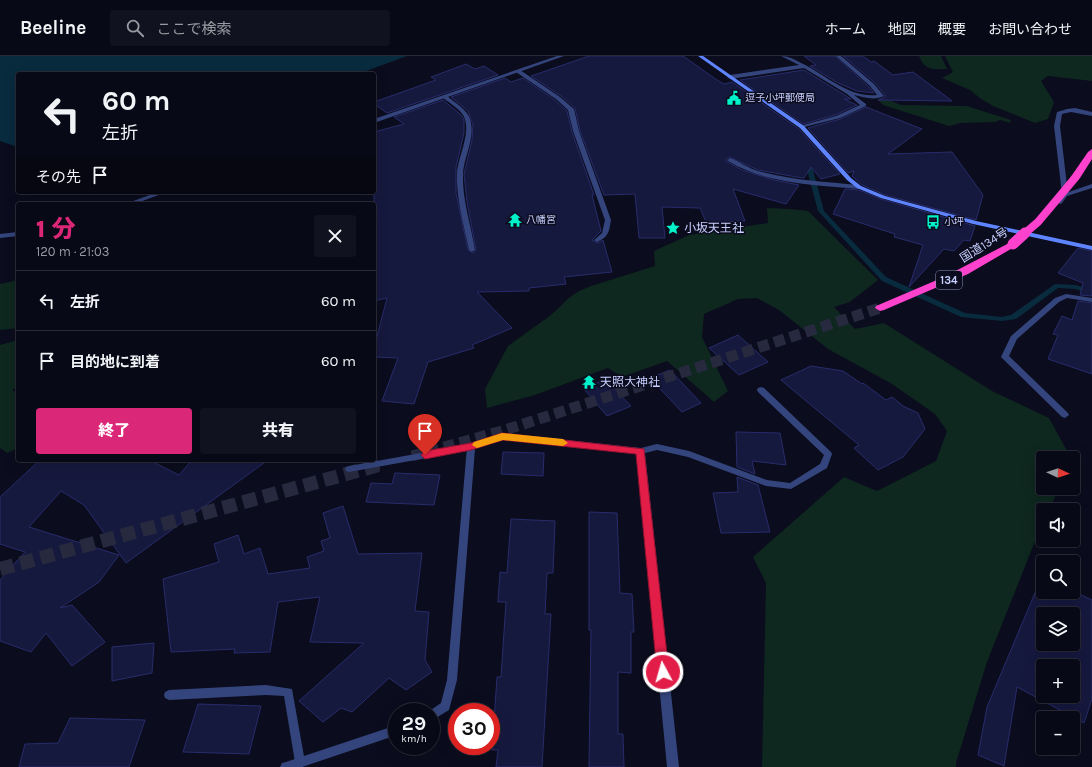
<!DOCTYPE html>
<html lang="ja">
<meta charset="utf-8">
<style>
:root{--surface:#080916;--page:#11121f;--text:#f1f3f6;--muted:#989aa1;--line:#292a35;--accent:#db2777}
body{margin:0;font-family:Karla,"Noto Sans JP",sans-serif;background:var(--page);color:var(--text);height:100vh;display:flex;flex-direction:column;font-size:15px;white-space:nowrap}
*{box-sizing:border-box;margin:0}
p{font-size:13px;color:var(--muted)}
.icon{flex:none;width:22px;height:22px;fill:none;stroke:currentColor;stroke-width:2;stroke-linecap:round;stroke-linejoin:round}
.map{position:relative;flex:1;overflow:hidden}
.drawer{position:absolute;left:16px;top:146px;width:360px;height:260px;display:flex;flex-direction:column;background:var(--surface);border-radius:4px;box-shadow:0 4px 16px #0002,0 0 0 1px var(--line)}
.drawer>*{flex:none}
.hud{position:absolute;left:16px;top:16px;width:360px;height:122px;border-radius:4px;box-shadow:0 4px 16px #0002,0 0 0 1px var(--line);background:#080916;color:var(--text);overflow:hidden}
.needle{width:26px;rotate:93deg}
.fabs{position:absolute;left:1036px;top:395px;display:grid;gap:8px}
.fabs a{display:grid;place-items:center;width:44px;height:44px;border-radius:4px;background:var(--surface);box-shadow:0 4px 16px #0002,0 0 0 1px var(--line);font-size:20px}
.speed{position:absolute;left:388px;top:647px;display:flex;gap:8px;font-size:20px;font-weight:700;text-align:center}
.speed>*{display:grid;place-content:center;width:52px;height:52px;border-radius:50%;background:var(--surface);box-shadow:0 4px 16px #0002,0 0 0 1px var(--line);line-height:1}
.speed small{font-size:10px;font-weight:400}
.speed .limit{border:6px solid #d22;background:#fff;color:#111}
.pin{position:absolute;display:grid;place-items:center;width:34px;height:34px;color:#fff;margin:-41px -17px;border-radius:50% 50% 50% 0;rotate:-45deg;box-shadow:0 0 4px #0007}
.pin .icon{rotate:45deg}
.me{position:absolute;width:44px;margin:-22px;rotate:354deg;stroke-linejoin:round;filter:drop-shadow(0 0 3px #0008)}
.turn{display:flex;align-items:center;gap:14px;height:84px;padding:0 20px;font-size:18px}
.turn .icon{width:52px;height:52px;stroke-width:2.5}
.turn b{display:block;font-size:28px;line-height:34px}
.then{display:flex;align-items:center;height:38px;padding:0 20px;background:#0003;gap:8px;font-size:15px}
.round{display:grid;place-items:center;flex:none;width:42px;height:42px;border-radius:4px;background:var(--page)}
.overview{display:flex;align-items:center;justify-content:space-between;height:68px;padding:0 20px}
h1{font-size:24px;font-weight:800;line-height:30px;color:var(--accent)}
.button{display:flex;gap:8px;margin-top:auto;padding:8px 20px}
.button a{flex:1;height:46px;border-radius:4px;background:var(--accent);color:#fff;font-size:16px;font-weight:800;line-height:46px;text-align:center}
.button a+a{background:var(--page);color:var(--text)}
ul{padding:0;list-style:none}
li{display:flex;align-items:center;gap:12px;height:60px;padding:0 20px;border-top:1px solid var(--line)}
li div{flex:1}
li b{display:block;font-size:15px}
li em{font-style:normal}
header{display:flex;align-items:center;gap:24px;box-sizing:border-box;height:56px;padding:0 20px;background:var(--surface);border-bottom:1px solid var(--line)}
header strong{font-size:19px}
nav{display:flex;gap:22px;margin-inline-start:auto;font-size:14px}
.search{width:280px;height:36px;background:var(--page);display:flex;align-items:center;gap:10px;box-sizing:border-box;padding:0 14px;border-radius:4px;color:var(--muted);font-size:15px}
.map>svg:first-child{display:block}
</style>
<header>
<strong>Beeline</strong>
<div class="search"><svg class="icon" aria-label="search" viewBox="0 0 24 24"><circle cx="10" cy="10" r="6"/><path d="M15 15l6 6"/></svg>ここで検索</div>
<nav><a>ホーム</a><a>地図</a><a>概要</a><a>お問い合わせ</a></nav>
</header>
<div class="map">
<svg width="1092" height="711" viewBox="0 0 1092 711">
<rect width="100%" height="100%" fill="#0b0c1d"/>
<g fill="#0e271f">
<path d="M919 0H941L947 13C932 13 925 15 919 0Z"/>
<path d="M945 0H1092V25L1048 20 1041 25 1054 46 1048 63 1035 67 993 50 981 43 970 34 942 22 953 16Z"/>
<path d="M887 43 901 49 967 50 1011 64 1010 67 1000 64 995 66 961 67 949 70 883 49 878 44Z"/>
<path d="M767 152 790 153 808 155 878 224 850 246 834 251 855 273 884 267 992 335 1049 362 1071 402H1043V432H1059L1049 454H1043V465L987 606 956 707V711H762L766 527 753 501 844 421 877 435 936 405 947 375 935 358 892 328 828 293 779 254 757 242 738 243 704 258 702 281 728 335 714 346 667 305 622 321 608 312 535 339 487 352 485 333 508 290 551 259 570 241 579 235 591 230 655 210 654 195 689 179 768 167Z"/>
<path d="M18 224V272L0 274V228Z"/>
<path d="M18 284V330L12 334 18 337V392L7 397 0 392V289Z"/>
</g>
<path fill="#092b3e" d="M0 0H407L358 18H18V91L0 85Z"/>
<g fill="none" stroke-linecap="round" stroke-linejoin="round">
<path fill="#092b3e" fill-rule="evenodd" d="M807 101 810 103 824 155 886 221 965 257 1002 261 1011 259 1055 228 1076 229 1092 234V238L1075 233 1058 232 1016 263 1002 265 961 261 882 225 818 155 804 103Z"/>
</g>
<g fill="#16193e" stroke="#282c6b" fill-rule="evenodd">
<path d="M589 0H683L717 24 724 28 732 26 799 73 840 118 821 123 811 111 804 122 796 121 758 114 729 101 726 103V105L742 114 774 124 799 129 786 148 733 133 745 165 706 166 700 152 662 151 665 182H639L635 138 604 139 580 75 575 52 561 40 531 20Z"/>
<path d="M804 0H835L869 31 874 37 857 35 838 27 810 10 816 9Z"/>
<path d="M843 0H863L871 6 874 5 893 19 913 16 952 45 878 44 885 41V39L875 27Z"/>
<path d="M466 8 475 13 484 10 498 19 387 57 374 48V46L436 24 431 21Z"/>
<path d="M804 14 851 43H844L857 49 835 59 803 68 740 24Z"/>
<path d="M505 22 511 26 523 22 555 44 567 55 572 76 594 139H592L601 175 592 184 598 187 603 184 612 216 564 221 566 228 529 232V235L477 236 512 272 472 289 474 292 428 306 414 348 382 345 398 302 374 301V292L387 242 374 245V76L404 68 394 61 443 44 460 58 464 63V77L456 111V137L468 194 473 197 476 194 467 146 464 118 472 84 473 69 468 55 451 41Z"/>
<path d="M866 51 922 73 888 98 952 96 983 139 976 164 885 139 862 129 852 120 854 115 848 117 808 72 840 63Z"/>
<path d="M845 133 859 134 881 143 975 170 970 185 964 184 954 195 944 193 909 231 923 189 894 181 895 178 833 158Z"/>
<path d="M1078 192 1092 195V240L1080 239 1083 227 1058 217Z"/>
<path d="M1078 245 1092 247V318L1048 303 1058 279 1053 278 1062 260 1072 264Z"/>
<path d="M738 279 768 306 739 319 709 292Z"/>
<path d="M811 310 843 315 862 328 863 327 886 344 892 341 903 350 918 357 925 373 903 401 878 414 854 392 859 389 781 324Z"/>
<path d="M670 314 701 347 682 356 650 322Z"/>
<path d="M605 323 631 350 607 360 584 333Z"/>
<path d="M736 376 780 377 786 409 752 405 755 418 737 411Z"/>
<path d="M503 396 544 397 543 420 501 418Z"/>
<path d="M40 404H149L179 419 192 404H268L126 507 84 449 61 435 29 471 119 499 99 526 60 552 72 549 105 586 72 610 46 577 31 596 0 585V524L25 496 0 488V441Z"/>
<path d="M395 417 440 419 434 449 366 446 371 427 392 428Z"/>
<path d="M737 421 758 429 770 476 721 477 713 437 738 436Z"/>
<path d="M343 450 358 498 422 497 415 555 429 556 425 604 432 616 406 634 389 622 352 656 341 652 323 666 299 645 364 587 310 586 320 541 278 546 270 596 234 597 235 593 171 596 163 523 219 506 214 488 238 479 244 498 260 492 268 518 310 512 307 501 324 495 321 485 330 482 323 457Z"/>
<path d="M589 456 617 457 620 537 632 538 634 576H631V617L618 616V678H623L624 711H589L591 574H589Z"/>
<path d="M511 463 555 465 553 517H547L545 558H551L542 711H496L498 694H492L497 621H501L506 546H498L500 516 507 517Z"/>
<path d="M1042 520 1043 536 1073 535 1092 544V643L1084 667 1017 631 1004 710 978 699 987 651ZM1043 558H1073V588H1043ZM1043 610H1073V640H1043Z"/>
<path d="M154 587 152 617 112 625V591Z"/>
<path d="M198 648 261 650 249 698 183 696Z"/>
<path d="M70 662 145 664 129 711H19L25 688 58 687Z"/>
</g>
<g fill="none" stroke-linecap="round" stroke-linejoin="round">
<g stroke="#27293f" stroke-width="11" stroke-dasharray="11 5.5" stroke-linecap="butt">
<path d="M412 400 502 375 880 252"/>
<path d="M375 410 379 409"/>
</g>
<path stroke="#27293f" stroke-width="14" stroke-dasharray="14 7" stroke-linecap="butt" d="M0 513 379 409"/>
<g fill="#34457d" fill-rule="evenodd">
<path d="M781 0C788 0 794 3 801 7 825 18 848 42 877 39L870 30 836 0H841L874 28 884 40C875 45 863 41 854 39L866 48V50L840 62 800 72V70L836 60 860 49 847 38 804 12 730 23 727 21 730 19 799 9Z"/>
<path d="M516 14H520L560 41 574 53 579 75 611 164C609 175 609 181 597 186L594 184 602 177 605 164 573 75 568 54 556 43 516 16Z"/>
<path d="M443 40H447C455 47 467 53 470 63 476 81 464 100 463 118 462 143 471 169 475 194L472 196 469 194C464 170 456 142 457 118 458 100 470 81 465 63 462 54 451 48 443 42Z"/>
<path d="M1075 52 1092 56V60L1071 56 1062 58 1060 70 1068 138 1065 140 1062 138 1054 70 1057 56 1067 53Z"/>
<path d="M730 102C740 106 748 112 758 115 791 124 825 126 859 129L862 131 859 133C817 129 765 128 728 105L727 104Z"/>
<path d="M471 388 474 389 475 391 474 393 471 394 349 416 346 415 345 413 346 411 349 410Z"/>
<path d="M266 629 292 633 305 706 304 710 301 711 296 710 295 706 284 640 266 639 169 644 165 642 164 639 165 636 169 634Z"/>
</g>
<g fill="#34457d" fill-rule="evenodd">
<path d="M557 0H564L374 67V63Z"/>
<path d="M1092 128V132L1067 140 1062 147 1060 148 1057 146 1063 138Z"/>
<path d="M158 136H167L134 148H125Z"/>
<path d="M18 176V180L0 182V178Z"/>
<path d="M1066 238 1092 242V246L1067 242 1059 246 1017 283 1009 300 1068 357 1069 359 1065 362 1062 361 1001 301 1011 280 1055 242Z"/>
<path d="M761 331 764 332 831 396 832 398 827 412 791 433 766 430 688 401 657 394 645 397 679 711H667L637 398 502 383 475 393 457 624 449 654 431 665V656H428L441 647 447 624 467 391 468 389 502 377 641 392 657 388 689 395 767 424 790 427 820 408 824 399 758 336 757 334 758 332Z"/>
<path d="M397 669V679L302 711H280L282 707 286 706Z"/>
</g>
<path fill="#5e84ff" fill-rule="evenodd" d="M698 0H703L804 70 851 122 861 130 885 140 976 165 1092 190V194L973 168 881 142 857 132 847 124 800 72Z"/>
<g fill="#ff42ce" fill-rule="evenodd">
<path d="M1092 93V103L1080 122 1078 124H1072L1070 122 1088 96Z"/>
<path d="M1013 185 1018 188 1016 190 968 218 884 254 880 255 875 252 876 250 944 221Z"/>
</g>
<path stroke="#ff42ce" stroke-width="8" d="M1024 178 1038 166 1075 122"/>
<path stroke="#ff42ce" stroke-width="11" d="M1013 188 1025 177"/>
</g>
<path fill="#e11d48" stroke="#92132f" d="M502 377 644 393 669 616 667 620 663 622 659 620 657 616 636 398 503 384 471 394 425 403 421 399 425 395 471 387Z"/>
<path fill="#f59e0b" d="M502 377 563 383 568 387 563 390 503 384 477 392 472 389 474 386Z"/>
<defs>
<symbol id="civic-bare" viewBox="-9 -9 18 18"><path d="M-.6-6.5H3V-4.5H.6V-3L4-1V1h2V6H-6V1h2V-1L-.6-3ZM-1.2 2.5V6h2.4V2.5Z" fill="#00f2cb" stroke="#0b0c1d" stroke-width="2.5" paint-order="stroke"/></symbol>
<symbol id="temple-bare" viewBox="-9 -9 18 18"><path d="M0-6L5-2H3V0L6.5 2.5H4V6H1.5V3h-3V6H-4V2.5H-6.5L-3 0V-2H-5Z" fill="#00f2cb" stroke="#0b0c1d" stroke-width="2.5" paint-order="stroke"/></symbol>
<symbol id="bus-bare" viewBox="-9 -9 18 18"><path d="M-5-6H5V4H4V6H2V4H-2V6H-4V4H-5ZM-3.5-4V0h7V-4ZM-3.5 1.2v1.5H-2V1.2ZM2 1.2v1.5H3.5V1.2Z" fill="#00f2cb" stroke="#0b0c1d" stroke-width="2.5" paint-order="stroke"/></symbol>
<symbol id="sight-bare" viewBox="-9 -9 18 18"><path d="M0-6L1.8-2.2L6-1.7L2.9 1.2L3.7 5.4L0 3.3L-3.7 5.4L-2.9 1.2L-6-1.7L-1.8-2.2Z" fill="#00f2cb" stroke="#0b0c1d" stroke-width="2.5" paint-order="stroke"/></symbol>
</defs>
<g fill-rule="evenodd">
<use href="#civic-bare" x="724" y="32" width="20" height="20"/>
<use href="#temple-bare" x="505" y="154" width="20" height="20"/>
<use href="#bus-bare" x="923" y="156" width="20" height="20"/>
<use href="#sight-bare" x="663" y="162" width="20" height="20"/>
<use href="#temple-bare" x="579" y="316" width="20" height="20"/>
</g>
<g text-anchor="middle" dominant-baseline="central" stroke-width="3" stroke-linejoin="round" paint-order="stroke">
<g font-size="10" fill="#c7cfff" stroke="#0b0c1d" text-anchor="start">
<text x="745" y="42">逗子小坪郵便局</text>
<text x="526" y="164">八幡宮</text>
<text x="944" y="166">小坪</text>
</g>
<rect fill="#0b0c1d" stroke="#8f94bb" stroke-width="1" x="936" y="215" width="26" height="18" rx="3"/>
<g font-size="11" font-weight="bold" fill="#c7cfff">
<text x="949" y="224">134</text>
</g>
<g font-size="12" fill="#c7cfff" stroke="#0b0c1d" text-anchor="start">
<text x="684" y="172">小坂天王社</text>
<text x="600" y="326">天照大神社</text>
</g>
<g font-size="12" fill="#c7cfff" stroke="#0b0c1d">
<text transform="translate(984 189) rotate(-32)">国道134号</text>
</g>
</g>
</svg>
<div class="fabs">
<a><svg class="needle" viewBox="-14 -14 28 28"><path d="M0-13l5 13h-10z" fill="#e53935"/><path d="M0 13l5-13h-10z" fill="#989aa1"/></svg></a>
<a><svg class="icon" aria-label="sound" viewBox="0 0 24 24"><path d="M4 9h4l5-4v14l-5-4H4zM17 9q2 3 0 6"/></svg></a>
<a><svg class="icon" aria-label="search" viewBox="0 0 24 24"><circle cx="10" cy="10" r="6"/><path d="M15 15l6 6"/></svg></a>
<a><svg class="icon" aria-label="layers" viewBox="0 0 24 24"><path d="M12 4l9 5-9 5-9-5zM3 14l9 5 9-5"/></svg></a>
<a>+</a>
<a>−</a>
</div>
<div class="speed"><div>29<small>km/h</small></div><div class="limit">30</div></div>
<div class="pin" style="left:425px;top:399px;background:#d93025"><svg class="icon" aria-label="arrive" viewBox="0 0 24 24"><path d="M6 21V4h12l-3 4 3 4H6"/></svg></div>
<svg class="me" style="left:663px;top:616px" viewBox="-20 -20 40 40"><circle r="17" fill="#e11d48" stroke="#fff" stroke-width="3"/><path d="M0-11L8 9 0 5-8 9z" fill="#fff"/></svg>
<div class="hud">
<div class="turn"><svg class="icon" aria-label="left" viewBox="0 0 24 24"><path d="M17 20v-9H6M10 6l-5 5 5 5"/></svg><div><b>60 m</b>左折</div></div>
<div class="then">その先<svg class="icon" aria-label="arrive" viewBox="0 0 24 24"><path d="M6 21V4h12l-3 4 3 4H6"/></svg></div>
</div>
<section class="drawer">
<div class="overview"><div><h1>1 分</h1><p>120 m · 21:03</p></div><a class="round"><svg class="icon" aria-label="close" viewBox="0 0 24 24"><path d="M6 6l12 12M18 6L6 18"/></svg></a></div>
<ul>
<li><svg class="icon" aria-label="left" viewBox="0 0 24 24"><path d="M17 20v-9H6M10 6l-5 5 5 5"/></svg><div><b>左折</b></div><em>60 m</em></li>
<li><svg class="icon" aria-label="arrive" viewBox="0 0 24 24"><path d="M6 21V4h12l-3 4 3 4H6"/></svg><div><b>目的地に到着</b></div><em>60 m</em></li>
</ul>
<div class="button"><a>終了</a><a>共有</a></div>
</section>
</div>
